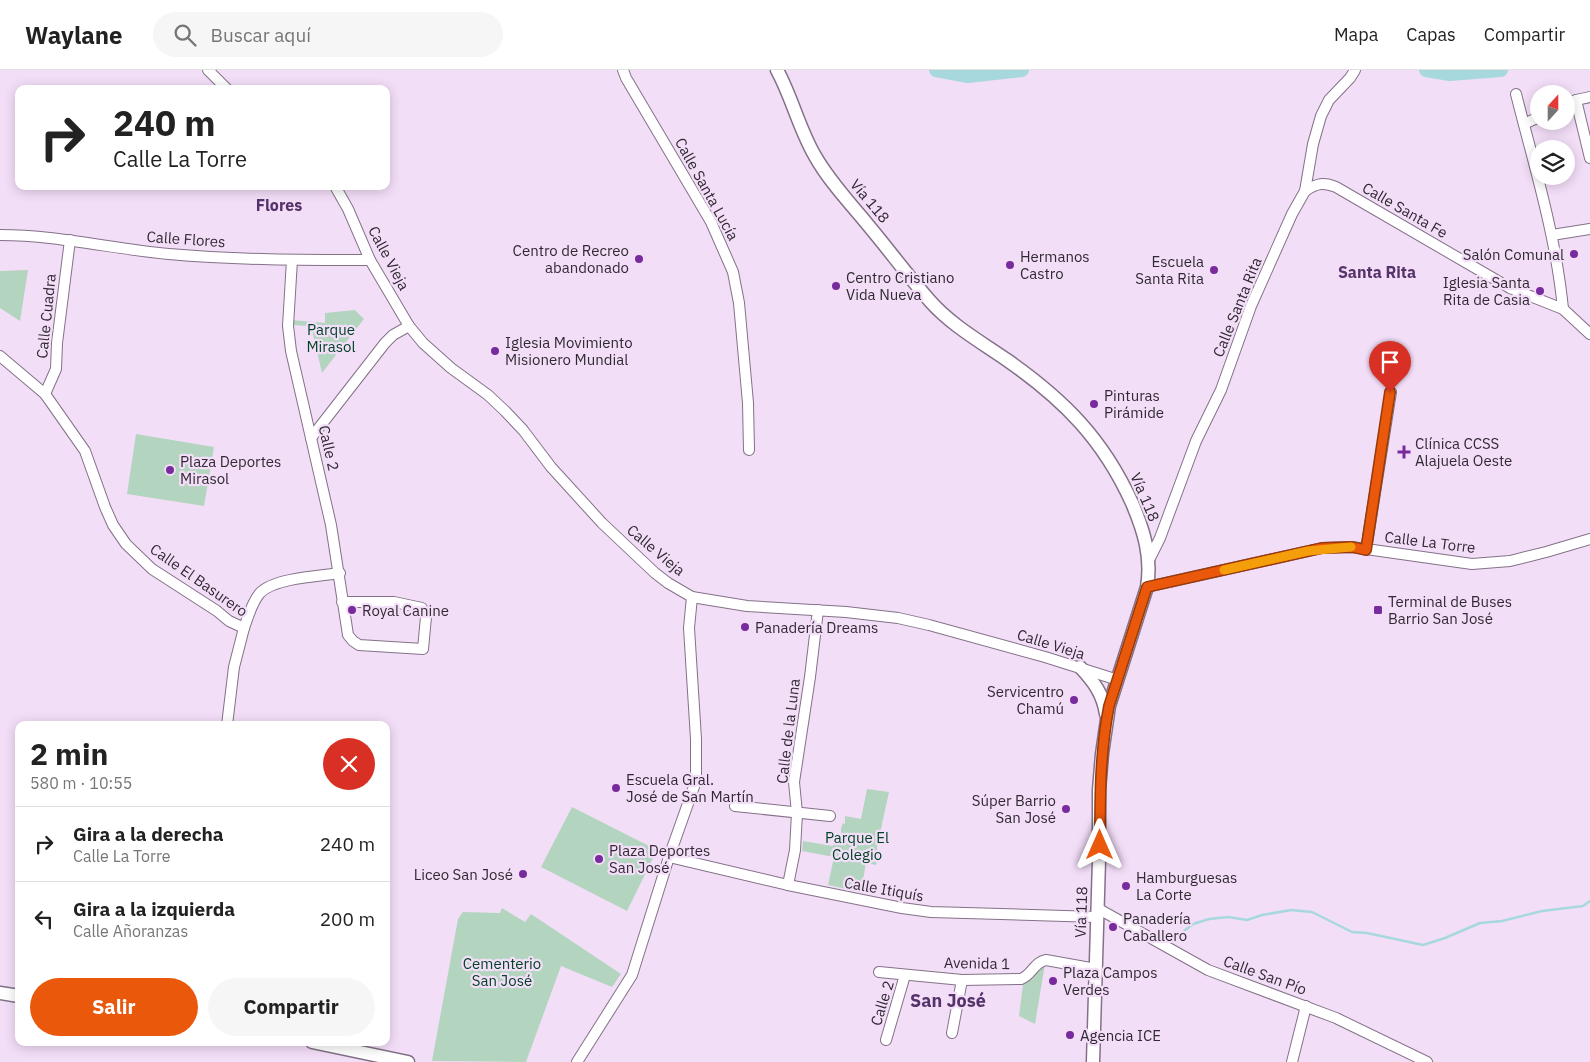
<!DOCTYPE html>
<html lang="es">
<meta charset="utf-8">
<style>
:root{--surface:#fff;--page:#f6f6f6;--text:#222;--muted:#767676;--line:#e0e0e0;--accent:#ea580c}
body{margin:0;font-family:"IBM Plex Sans",sans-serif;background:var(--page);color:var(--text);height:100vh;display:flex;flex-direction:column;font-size:19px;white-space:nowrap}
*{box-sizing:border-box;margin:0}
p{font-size:16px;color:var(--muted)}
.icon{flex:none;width:28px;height:28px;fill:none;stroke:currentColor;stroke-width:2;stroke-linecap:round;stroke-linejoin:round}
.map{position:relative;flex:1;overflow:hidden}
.details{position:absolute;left:15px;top:651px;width:375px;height:325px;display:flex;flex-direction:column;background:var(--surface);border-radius:10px;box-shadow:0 2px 12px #0003}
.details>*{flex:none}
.guide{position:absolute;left:15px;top:15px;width:375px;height:105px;border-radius:10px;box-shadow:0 2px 12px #0003;background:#fff;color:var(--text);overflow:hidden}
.needle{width:32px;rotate:21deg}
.controls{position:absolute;left:1530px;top:15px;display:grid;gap:10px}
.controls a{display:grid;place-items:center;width:45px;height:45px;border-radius:50%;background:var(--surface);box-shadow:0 2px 12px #0003;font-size:25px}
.pin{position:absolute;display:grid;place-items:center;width:42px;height:42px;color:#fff;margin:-51px -21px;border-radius:50% 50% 50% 0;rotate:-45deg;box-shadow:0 0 5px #0007}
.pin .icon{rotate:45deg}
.me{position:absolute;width:55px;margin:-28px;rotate:0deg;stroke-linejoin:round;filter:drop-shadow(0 0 4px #0008)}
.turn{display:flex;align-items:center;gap:18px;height:105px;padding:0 15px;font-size:22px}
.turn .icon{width:65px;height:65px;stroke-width:2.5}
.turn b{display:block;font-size:35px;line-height:42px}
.round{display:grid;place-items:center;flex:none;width:52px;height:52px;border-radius:26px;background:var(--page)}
.overview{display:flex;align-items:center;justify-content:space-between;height:85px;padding:0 15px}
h1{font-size:30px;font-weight:800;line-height:38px}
.primary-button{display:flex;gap:10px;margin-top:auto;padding:10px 15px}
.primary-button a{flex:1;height:58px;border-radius:30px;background:var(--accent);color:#fff;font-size:20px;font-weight:800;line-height:58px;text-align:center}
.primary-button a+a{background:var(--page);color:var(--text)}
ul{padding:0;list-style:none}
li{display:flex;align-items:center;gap:15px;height:75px;padding:0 15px;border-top:1px solid var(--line)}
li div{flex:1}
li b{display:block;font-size:19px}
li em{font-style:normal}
header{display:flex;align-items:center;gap:30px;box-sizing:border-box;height:70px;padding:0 25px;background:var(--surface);border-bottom:1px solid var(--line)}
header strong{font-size:24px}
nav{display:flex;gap:28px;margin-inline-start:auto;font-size:18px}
.search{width:350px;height:45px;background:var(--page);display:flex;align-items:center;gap:12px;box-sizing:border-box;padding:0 18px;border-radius:28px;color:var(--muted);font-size:19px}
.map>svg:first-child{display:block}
</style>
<header>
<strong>Waylane</strong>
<div class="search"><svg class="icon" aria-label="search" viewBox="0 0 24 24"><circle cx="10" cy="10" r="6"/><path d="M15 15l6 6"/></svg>Buscar aquí</div>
<nav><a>Mapa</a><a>Capas</a><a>Compartir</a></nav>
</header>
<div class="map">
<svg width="1590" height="992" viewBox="0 0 1590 992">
<rect width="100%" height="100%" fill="#f3def8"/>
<g fill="#b3d5bf">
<path d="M28 200 20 251 0 238V201Z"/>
<path d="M355 240 364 249 322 303 311 256 291 255 292 250 325 253V243Z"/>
<path d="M136 364 214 377 204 436 127 424Z"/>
<path d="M867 719 889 722 877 777 878 787 876 795 866 793 861 822 828 815 834 787 802 781 803 771 833 776 835 768 841 766V758L843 753 845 754V746L861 749Z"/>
<path d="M572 737 657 780 627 841 541 797Z"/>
<path d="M502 838 525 852 531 844 621 904 612 917 561 896 526 992 432 991 458 849 463 842 500 843Z"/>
<path d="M1045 894 1035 954 1019 946 1023 914C1036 909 1035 899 1045 894Z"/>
</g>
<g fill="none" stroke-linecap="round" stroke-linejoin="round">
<path stroke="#a7d8de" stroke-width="2.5" d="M1174 869 1193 854 1209 849 1228 847 1247 850 1262 845 1291 840 1312 842 1352 862 1367 863 1423 875 1445 868 1480 853 1502 851 1542 841 1583 836 1590 831"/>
<g stroke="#a7d8de" stroke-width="14">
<path d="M936 0 968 6 1022 0"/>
<path d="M1426 0 1450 4 1501 0"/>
</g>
<defs>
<g id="minor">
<path d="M208 0 227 19"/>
<path d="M623 0 626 8 711 152 733 202 739 233 748 333 749 380"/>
<path d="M1516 24C1534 95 1556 166 1563 239"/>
<path d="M1576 30 1590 88"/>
<path d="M1566 35 1576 30 1590 27"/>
<path d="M1524 54 1539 47"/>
<path d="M335 116 348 139 370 190 409 256 423 273 451 298 488 325 505 341 523 360 551 397 602 453 655 503 668 513 692 527 747 536 846 542 898 548 929 555 1045 587 1118 610"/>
<path d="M1305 121C1317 113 1324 112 1336 117L1510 218 1563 239 1590 264"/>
<path d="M0 165C57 165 113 179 169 184 236 190 303 190 370 190"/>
<path d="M1552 165 1590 159"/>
<path d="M292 190 288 256 291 281 331 455 348 565 353 571 359 575 423 579 426 547 422 538 394 532H342"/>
<path d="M0 286 45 324 85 381 105 437 113 455 126 474 152 499 217 541 229 551 244 558 234 597 227 655"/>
<path d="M45 324 56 299 57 273 70 170"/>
<path d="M311 368 385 273 393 265 409 256"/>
<path d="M1366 480 1391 322"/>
<path d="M1149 490 1160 468 1196 371 1221 320 1251 236 1292 144 1305 121 1313 74 1321 46 1329 30 1350 8 1355 0"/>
<path d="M1147 517 1322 478 1352 477 1472 494 1510 491 1546 482 1590 469"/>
<path d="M244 558C248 547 252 532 260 523 274 508 320 506 340 503"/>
<path d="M735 736 830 746"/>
<path d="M669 787 788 815 902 838 931 842 1097 847"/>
<path d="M788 815 795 780 797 743 794 712 810 607 818 540"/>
<path d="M1097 838 1208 900 1336 948 1427 992"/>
<path d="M879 902 962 910 1021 909C1032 905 1034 892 1046 890L1096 899"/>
<path d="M952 963 962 910"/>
<path d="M886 970 905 905"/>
<path d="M577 992 632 905 669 787 696 711V669L689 558 692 527"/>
<path d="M1292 992 1306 936"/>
</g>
<g id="major">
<path d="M777 0C792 27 799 59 815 86 829 111 850 133 868 155 889 180 908 206 930 231 951 255 981 272 1007 290 1064 330 1103 369 1132 433 1144 461 1152 487 1147 517L1109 636 1102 684 1099 720V790L1093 992"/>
<path d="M1080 597C1094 612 1103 624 1106 644"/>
<path d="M0 923 19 926"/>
<path d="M312 972 408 992"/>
</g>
</defs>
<use href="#minor" stroke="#847188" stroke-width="12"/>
<use href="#major" stroke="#847188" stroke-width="15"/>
<use href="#minor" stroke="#fff" stroke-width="10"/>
<use href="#major" stroke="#fff" stroke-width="12"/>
</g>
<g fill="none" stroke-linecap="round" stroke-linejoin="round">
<defs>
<path id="route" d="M1100 775C1100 728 1100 682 1109 636L1147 517 1322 478 1352 477 1366 480 1390 322"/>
</defs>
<use href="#route" stroke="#983908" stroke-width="12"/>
<use href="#route" stroke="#ea580c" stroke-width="9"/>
<path stroke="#f59e0b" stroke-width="9" d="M1224 500 1308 481 1351 477"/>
</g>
<g fill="#772b9c" stroke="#f3def8" stroke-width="2">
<circle cx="1574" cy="184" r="5"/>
<circle cx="639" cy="189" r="5"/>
<circle cx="1010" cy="195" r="5"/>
<circle cx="1214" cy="200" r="5"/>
<circle cx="836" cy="216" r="5"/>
<circle cx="1540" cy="221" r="5"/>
<circle cx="495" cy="281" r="5"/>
<circle cx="1094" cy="334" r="5"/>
<path d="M1401.5 374.5h5v5h5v5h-5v5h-5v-5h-5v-5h5z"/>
<circle cx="170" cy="400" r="5"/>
<circle cx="352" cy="540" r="5"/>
<rect x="1373" y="535" width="10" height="10" rx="2.5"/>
<circle cx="745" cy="557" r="5"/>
<circle cx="1074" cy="630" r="5"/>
<circle cx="616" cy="718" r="5"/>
<circle cx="1066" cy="739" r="5"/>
<circle cx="599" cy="789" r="5"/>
<circle cx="523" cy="804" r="5"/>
<circle cx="1126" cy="816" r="5"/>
<circle cx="1113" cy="857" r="5"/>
<circle cx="1053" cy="911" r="5"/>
<circle cx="1070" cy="965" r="5"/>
</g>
<g text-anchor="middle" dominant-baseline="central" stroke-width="4.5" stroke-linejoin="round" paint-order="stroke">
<g font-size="15" fill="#312933" stroke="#f3def8">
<text transform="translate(707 119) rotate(61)">Calle Santa Lucía</text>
<text transform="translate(870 131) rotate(50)">Vía 118</text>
<text transform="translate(1405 140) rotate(30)">Calle Santa Fe</text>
<text transform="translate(186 169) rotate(4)">Calle Flores</text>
<text transform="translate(389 188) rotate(62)">Calle Vieja</text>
<text transform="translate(1237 237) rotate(-68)">Calle Santa Rita</text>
<text transform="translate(46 246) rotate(-84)">Calle Cuadra</text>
<text transform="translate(329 378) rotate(77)">Calle 2</text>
<text transform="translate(1145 427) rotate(67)">Vía 118</text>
<text transform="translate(1430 472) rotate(7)">Calle La Torre</text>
<text transform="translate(656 480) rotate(40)">Calle Vieja</text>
<text transform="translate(199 510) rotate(35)">Calle El Basurero</text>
<text transform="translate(1051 574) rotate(17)">Calle Vieja</text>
<text transform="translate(788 661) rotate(-83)">Calle de la Luna</text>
<text transform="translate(884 819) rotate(10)">Calle Itiquís</text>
<text transform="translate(1081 842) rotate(-88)">Vía 118</text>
<text transform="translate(977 893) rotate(1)">Avenida 1</text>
<text transform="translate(1265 905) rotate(20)">Calle San Pío</text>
<text transform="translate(882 933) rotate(-73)">Calle 2</text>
</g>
<g font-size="15" fill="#312933" stroke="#f3def8" text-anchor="start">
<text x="629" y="180" text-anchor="end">Centro de Recreo<tspan x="629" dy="17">abandonado</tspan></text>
<text x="1564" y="184" text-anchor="end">Salón Comunal</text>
<text x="1020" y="186">Hermanos<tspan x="1020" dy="17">Castro</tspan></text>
<text x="1204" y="191" text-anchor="end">Escuela<tspan x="1204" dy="17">Santa Rita</tspan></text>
<text x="846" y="207">Centro Cristiano<tspan x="846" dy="17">Vida Nueva</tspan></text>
<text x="1530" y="212" text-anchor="end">Iglesia Santa<tspan x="1530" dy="17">Rita de Casia</tspan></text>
<text x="505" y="272">Iglesia Movimiento<tspan x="505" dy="17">Misionero Mundial</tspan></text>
<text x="1104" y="325">Pinturas<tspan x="1104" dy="17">Pirámide</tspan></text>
<text x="1415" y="373">Clínica CCSS<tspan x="1415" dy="17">Alajuela Oeste</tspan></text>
<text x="180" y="391">Plaza Deportes<tspan x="180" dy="17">Mirasol</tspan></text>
<text x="1388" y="531">Terminal de Buses<tspan x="1388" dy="17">Barrio San José</tspan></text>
<text x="362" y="540">Royal Canine</text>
<text x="755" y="557">Panadería Dreams</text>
<text x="1064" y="621" text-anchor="end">Servicentro<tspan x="1064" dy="17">Chamú</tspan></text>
<text x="626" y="709">Escuela Gral.<tspan x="626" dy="17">José de San Martín</tspan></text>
<text x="1056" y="730" text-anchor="end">Súper Barrio<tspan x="1056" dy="17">San José</tspan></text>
<text x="609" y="780">Plaza Deportes<tspan x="609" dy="17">San José</tspan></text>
<text x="513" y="804" text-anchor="end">Liceo San José</text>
<text x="1136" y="807">Hamburguesas<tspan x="1136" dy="17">La Corte</tspan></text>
<text x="1123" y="848">Panadería<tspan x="1123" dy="17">Caballero</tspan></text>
<text x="1063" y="902">Plaza Campos<tspan x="1063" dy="17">Verdes</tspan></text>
<text x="1080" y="965">Agencia ICE</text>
</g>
<g font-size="15" fill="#004325" stroke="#f3def8">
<text x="331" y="259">Parque<tspan x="331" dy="17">Mirasol</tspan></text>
<text x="857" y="767">Parque El<tspan x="857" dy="17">Colegio</tspan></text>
<text x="502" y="893">Cementerio<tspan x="502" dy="17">San José</tspan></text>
</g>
<g font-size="16" font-weight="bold" fill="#56326a" stroke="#f3def8">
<text x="279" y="135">Flores</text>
<text x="1377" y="202">Santa Rita</text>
</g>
<g font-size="18" font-weight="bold" fill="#56326a" stroke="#f3def8">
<text x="948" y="930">San José</text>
</g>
</g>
</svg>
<div class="controls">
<a><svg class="needle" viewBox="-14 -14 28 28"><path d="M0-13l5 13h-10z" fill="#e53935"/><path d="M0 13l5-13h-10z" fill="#767676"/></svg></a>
<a><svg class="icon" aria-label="layers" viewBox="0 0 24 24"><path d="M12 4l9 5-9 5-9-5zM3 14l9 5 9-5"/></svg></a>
</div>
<div class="pin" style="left:1390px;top:322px;background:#d93025"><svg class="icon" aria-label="arrive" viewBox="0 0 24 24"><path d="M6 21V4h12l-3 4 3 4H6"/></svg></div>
<svg class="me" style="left:1100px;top:775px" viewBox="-20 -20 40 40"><path d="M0-17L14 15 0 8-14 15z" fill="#ea580c" stroke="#fff" stroke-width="4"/></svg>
<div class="guide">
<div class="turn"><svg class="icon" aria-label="right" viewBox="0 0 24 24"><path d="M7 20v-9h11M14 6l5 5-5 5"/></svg><div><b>240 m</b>Calle La Torre</div></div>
</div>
<section class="details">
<div class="overview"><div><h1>2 min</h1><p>580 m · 10:55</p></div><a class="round" style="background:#d93025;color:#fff"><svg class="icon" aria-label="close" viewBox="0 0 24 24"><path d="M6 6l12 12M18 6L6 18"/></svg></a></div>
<ul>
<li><svg class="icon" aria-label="right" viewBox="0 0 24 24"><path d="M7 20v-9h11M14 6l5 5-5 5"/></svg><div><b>Gira a la derecha</b><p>Calle La Torre</p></div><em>240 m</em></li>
<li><svg class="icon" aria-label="left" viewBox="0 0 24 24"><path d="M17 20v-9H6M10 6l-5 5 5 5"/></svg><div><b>Gira a la izquierda</b><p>Calle Añoranzas</p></div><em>200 m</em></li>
</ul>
<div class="primary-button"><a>Salir</a><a>Compartir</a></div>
</section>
</div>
